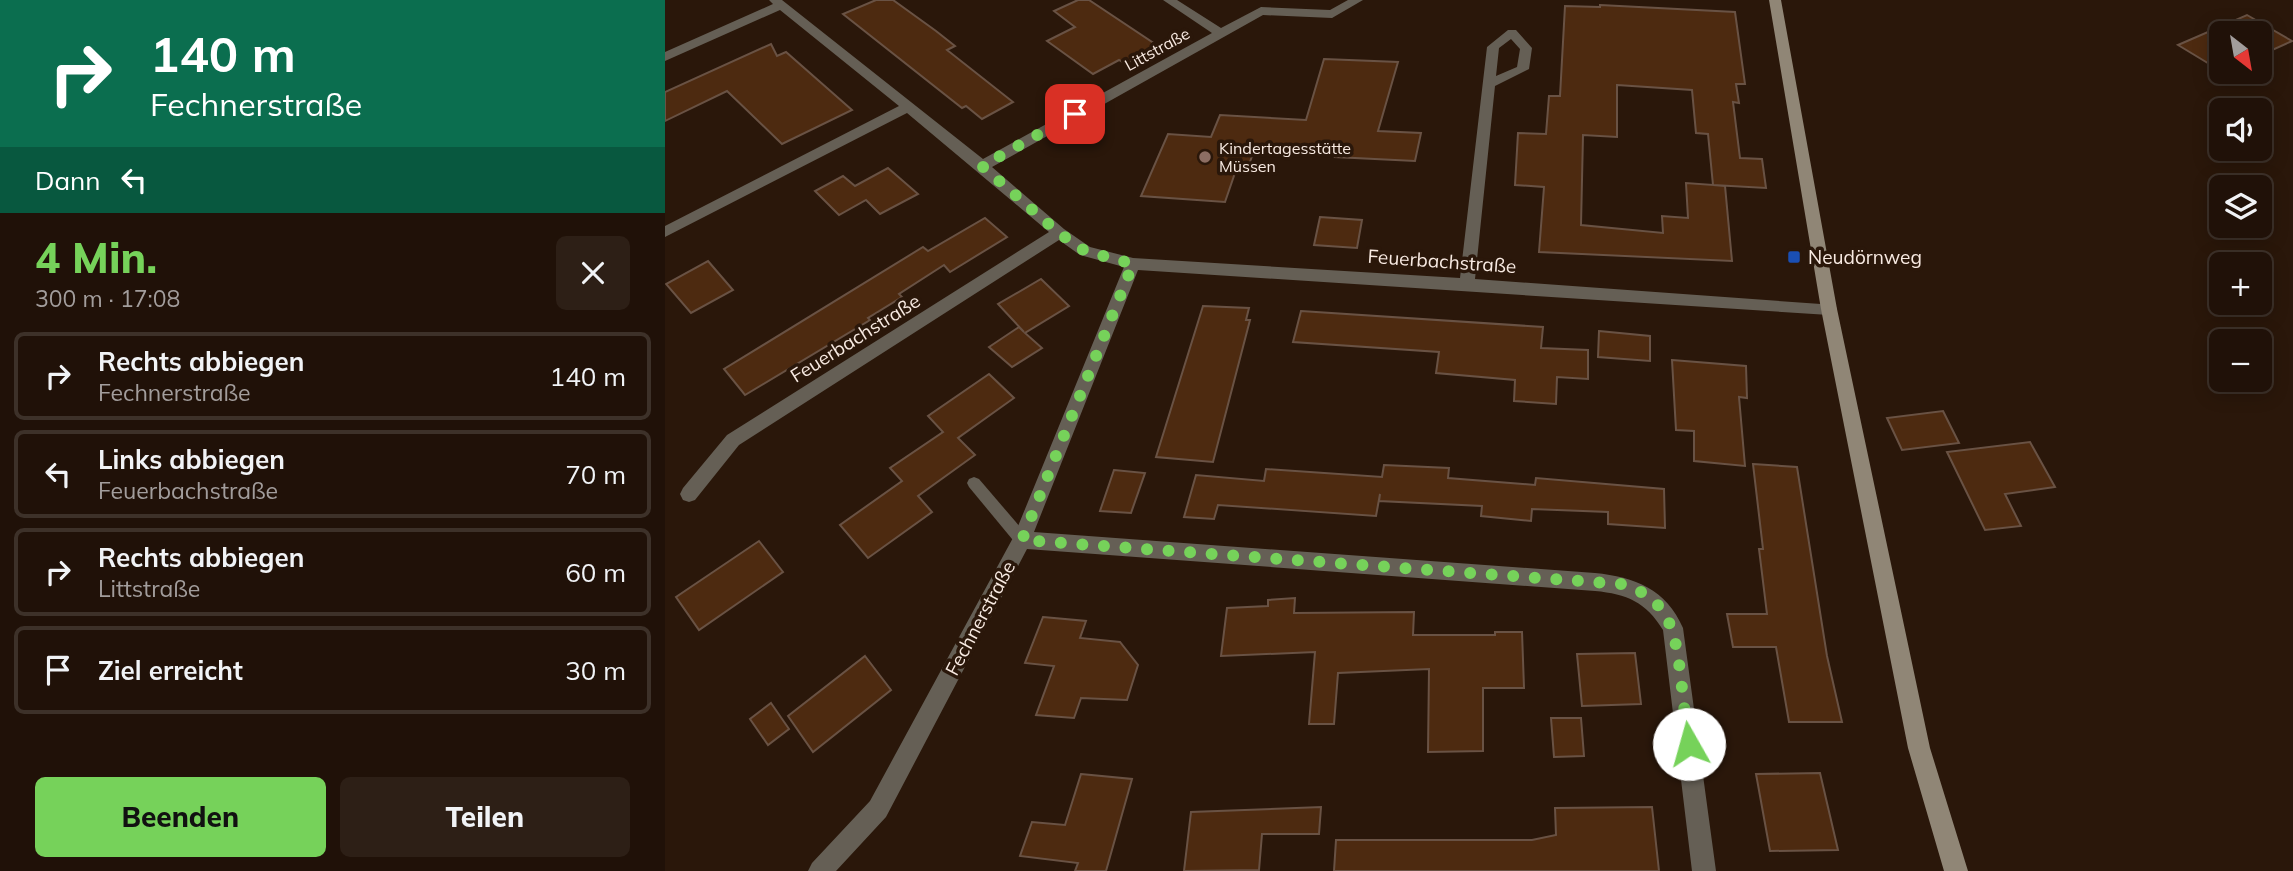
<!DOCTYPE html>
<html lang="de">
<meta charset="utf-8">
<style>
:root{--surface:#201108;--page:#2d1f16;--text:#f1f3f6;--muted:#a29d9c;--line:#3d3129;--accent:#76d25a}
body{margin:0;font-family:Mulish,sans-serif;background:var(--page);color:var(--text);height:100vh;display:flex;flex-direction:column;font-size:26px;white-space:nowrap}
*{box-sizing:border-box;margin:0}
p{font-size:23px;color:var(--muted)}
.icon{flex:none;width:38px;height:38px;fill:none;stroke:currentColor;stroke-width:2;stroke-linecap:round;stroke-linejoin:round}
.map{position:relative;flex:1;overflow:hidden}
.sheet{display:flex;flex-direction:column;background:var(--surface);width:665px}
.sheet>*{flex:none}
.guide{background:#0b6e4f;color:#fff;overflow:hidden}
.needle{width:46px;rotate:149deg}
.tools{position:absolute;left:1544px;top:21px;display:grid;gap:14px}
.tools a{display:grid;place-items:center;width:63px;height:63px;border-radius:10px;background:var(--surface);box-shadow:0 4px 18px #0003,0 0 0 2px var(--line);font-size:35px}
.pin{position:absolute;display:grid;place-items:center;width:60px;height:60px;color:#fff;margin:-30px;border-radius:14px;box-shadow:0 4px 10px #0006}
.me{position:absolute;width:77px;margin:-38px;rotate:353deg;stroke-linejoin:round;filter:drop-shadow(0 0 5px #0008)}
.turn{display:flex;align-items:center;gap:24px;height:147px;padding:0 35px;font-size:32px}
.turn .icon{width:91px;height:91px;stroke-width:2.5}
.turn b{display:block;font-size:49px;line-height:60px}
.then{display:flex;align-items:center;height:66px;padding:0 35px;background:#0003;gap:14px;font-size:26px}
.round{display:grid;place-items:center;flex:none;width:74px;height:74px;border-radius:10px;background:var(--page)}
.headline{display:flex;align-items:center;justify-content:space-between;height:119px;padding:0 35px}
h1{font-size:42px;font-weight:800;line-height:52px;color:var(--accent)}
.primary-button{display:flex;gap:14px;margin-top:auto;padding:14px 35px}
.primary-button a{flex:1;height:80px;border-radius:10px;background:var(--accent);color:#111;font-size:28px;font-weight:800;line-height:80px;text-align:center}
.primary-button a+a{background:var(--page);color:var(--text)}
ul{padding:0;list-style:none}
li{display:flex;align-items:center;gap:21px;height:88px;margin:0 14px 10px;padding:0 21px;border:4px solid var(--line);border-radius:10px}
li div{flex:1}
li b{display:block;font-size:26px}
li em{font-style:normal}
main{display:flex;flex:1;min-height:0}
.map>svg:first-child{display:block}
</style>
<main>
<section class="sheet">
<div class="guide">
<div class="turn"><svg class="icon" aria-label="right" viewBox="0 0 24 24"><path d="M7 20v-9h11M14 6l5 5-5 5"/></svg><div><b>140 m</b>Fechnerstraße</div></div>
<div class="then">Dann<svg class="icon" aria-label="left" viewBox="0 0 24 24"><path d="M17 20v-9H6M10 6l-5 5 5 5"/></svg></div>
</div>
<div class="headline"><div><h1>4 Min.</h1><p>300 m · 17:08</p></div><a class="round"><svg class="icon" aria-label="close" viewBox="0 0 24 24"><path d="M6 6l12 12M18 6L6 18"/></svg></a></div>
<ul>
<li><svg class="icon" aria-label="right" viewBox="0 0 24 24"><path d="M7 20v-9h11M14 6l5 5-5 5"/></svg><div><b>Rechts abbiegen</b><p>Fechnerstraße</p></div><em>140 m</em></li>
<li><svg class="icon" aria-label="left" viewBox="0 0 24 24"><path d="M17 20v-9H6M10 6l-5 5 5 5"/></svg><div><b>Links abbiegen</b><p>Feuerbachstraße</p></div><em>70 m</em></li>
<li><svg class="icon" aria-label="right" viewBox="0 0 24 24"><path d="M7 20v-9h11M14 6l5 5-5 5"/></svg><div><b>Rechts abbiegen</b><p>Littstraße</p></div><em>60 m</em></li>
<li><svg class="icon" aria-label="arrive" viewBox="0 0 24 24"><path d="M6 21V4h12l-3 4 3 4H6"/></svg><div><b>Ziel erreicht</b></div><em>30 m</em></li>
</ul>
<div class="primary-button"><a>Beenden</a><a>Teilen</a></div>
</section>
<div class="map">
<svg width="1628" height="871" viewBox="0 0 1628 871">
<rect width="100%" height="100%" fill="#2a170a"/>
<g fill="#4d2a10" stroke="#695244" stroke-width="2" fill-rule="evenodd">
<path d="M211 0H228L271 31 290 46 282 50 348 102 317 119 301 106 297 108 178 14Z"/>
<path d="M413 0H424L493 46 461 64 454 60 428 74 382 41 410 27 389 11Z"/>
<path d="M935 5 1070 12 1080 84H1071L1074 103 1068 102 1075 158 1097 159 1101 188 1048 185 1060 186 1067 261 874 252 879 187 850 185 853 133 881 134 884 96H895L900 6 935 7ZM952 85 1027 90 1031 133 1043 134 1048 185 1021 183 1023 218 997 216 998 233 916 225 918 135 952 137Z"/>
<path d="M1582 15 1627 41 1594 56V33H1556V71L1513 45Z"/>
<path d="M106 44 112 56 121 52 187 110 117 144 62 91 0 121V92Z"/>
<path d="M659 59 733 62 713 131 756 133 750 161 670 157 672 151 590 147 582 171 571 170 560 202 476 196 503 134 546 137 555 115 641 120Z"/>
<path d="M223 168 253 194 215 214 201 200 174 215 150 191 178 176 190 186Z"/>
<path d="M655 217 697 220 692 248 649 245Z"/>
<path d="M320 218 342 237 285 272 279 265 234 294 237 297 203 318 205 320 80 395 59 369 258 247 263 251Z"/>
<path d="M43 261 68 290 26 313 1 284Z"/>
<path d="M376 279 404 306 360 333 377 348 347 367 324 347 354 327 359 332 333 304Z"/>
<path d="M538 306 584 308 581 320H585L548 462 491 457Z"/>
<path d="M636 311 878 327 876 348 923 350V379L892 377 891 404 849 401 850 380 771 373 774 352 628 342Z"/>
<path d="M934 331 985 336V361L933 357Z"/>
<path d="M1007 360 1081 366 1082 398 1074 397 1080 466 1029 461V431L1011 430Z"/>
<path d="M324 374 349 398 293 438 310 455 253 496 267 512 203 558 175 525 237 481 225 468 278 432 263 416Z"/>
<path d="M1278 411 1294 443 1237 450 1222 418Z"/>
<path d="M1365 442 1390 487 1340 494 1356 526 1320 530 1282 452Z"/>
<path d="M1088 464 1132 467 1162 656 1177 722H1124L1111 647H1068L1062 614H1102L1094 549H1098Z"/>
<path d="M719 465 784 468 783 478 870 485 871 478 999 489 1000 528 943 524V512L867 509 866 521 816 516 817 506 714 501 715 494 711 516 553 505 549 519 519 517 531 475 599 481 601 469 717 477Z"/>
<path d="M449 470 480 473 466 513 435 511Z"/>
<path d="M94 541 118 572 34 630 11 597Z"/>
<path d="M630 598 629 613 749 612 748 635H830V632H857L859 688H818V751L763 752 764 669 673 673 669 724H644L650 652 556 656 562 608 603 606V600Z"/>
<path d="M378 617 421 621 415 638 455 642 473 665 462 700 416 698 409 718 371 715 389 666 360 663Z"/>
<path d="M970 653 976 704 917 706 912 654Z"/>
<path d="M200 656 226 690 148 752 123 716Z"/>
<path d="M106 703 124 729 103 745 85 719Z"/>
<path d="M886 718H916L919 756 889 757Z"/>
<path d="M1155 773 1173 850 1105 851 1091 774Z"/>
<path d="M416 774 467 779 441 871H410L413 863 355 856 367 822 400 825Z"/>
<path d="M656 807 654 834H597L594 870 519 871 526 812Z"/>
<path d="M987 807 994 871H669L671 840H867L891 835 890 808Z"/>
</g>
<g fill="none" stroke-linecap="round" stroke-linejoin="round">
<path fill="#655f55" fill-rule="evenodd" d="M309 477 314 479 362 535 365 540 362 545 357 547 352 545 304 487 302 483 304 479Z"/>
<path fill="#655f55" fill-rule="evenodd" d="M104 0H117L318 159 547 33 498 0H512L556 28 596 7 665 10 683 0H698L667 18 598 15 327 167 399 229 425 247 468 258 795 278 822 47 843 30H851L867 48 864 69 830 86 810 279 1170 305 1172 309 1170 313 1164 315 473 270 369 532 930 573C970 577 1001 589 1018 628L1051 871H1027L998 630C981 602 962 594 930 591L362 549 221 817 171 871H143L147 863 205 801 349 536 459 267 415 255 394 240 74 445 30 500 24 502 18 500 15 494 18 488 62 435 384 232 242 113 0 237V226L234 106 115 10 0 61V52L108 4ZM846 39 855 49 852 67 831 76 834 48Z"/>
<path fill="#908676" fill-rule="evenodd" d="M1104 0H1116L1172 309 1265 748 1303 871H1279L1243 748 1156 309Z"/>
</g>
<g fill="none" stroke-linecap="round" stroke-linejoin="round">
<path stroke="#76d25a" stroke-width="12" stroke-dasharray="0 21.6" d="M410 114 317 166 394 233 420 251 468 264 357 540 956 584C1006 598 1010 633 1016 678 1018 700 1021 722 1024 744"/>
</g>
<circle fill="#8d6e63" stroke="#2a170a" stroke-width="2.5" cx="540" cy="157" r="7"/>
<rect fill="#1a4fb4" stroke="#2a170a" stroke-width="2.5" x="1122" y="250" width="14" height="14" rx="3.5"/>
<g text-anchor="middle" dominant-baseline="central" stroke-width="7" stroke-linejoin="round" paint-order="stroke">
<g font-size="16" fill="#f8eae2" stroke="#2a170a">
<text transform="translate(492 49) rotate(-29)">Littstraße</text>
</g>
<g font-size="16" fill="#f8eae2" stroke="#2a170a" text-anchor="start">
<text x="554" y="148">Kindertagesstätte<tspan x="554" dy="18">Müssen</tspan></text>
</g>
<g font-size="19" fill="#f8eae2" stroke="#2a170a" text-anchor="start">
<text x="1143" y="257">Neudörnweg</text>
</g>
<g font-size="19" fill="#f8eae2" stroke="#2a170a">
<text transform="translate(777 261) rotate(4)">Feuerbachstraße</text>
<text transform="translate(190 338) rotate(-32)">Feuerbachstraße</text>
<text transform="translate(315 618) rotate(-62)">Fechnerstraße</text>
</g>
</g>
</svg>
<div class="tools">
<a><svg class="needle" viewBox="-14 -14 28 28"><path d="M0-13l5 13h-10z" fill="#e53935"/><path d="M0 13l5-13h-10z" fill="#a29d9c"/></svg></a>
<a><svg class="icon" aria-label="sound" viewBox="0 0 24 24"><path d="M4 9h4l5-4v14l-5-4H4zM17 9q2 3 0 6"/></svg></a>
<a><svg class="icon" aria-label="layers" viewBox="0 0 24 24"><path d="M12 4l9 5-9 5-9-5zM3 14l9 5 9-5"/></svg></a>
<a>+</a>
<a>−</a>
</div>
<div class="pin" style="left:410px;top:114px;background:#d93025"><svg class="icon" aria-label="arrive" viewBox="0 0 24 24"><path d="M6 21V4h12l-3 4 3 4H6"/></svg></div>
<svg class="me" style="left:1024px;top:744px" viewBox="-20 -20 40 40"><circle r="19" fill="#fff"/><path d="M0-13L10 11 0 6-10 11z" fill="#76d25a"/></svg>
</div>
</main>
